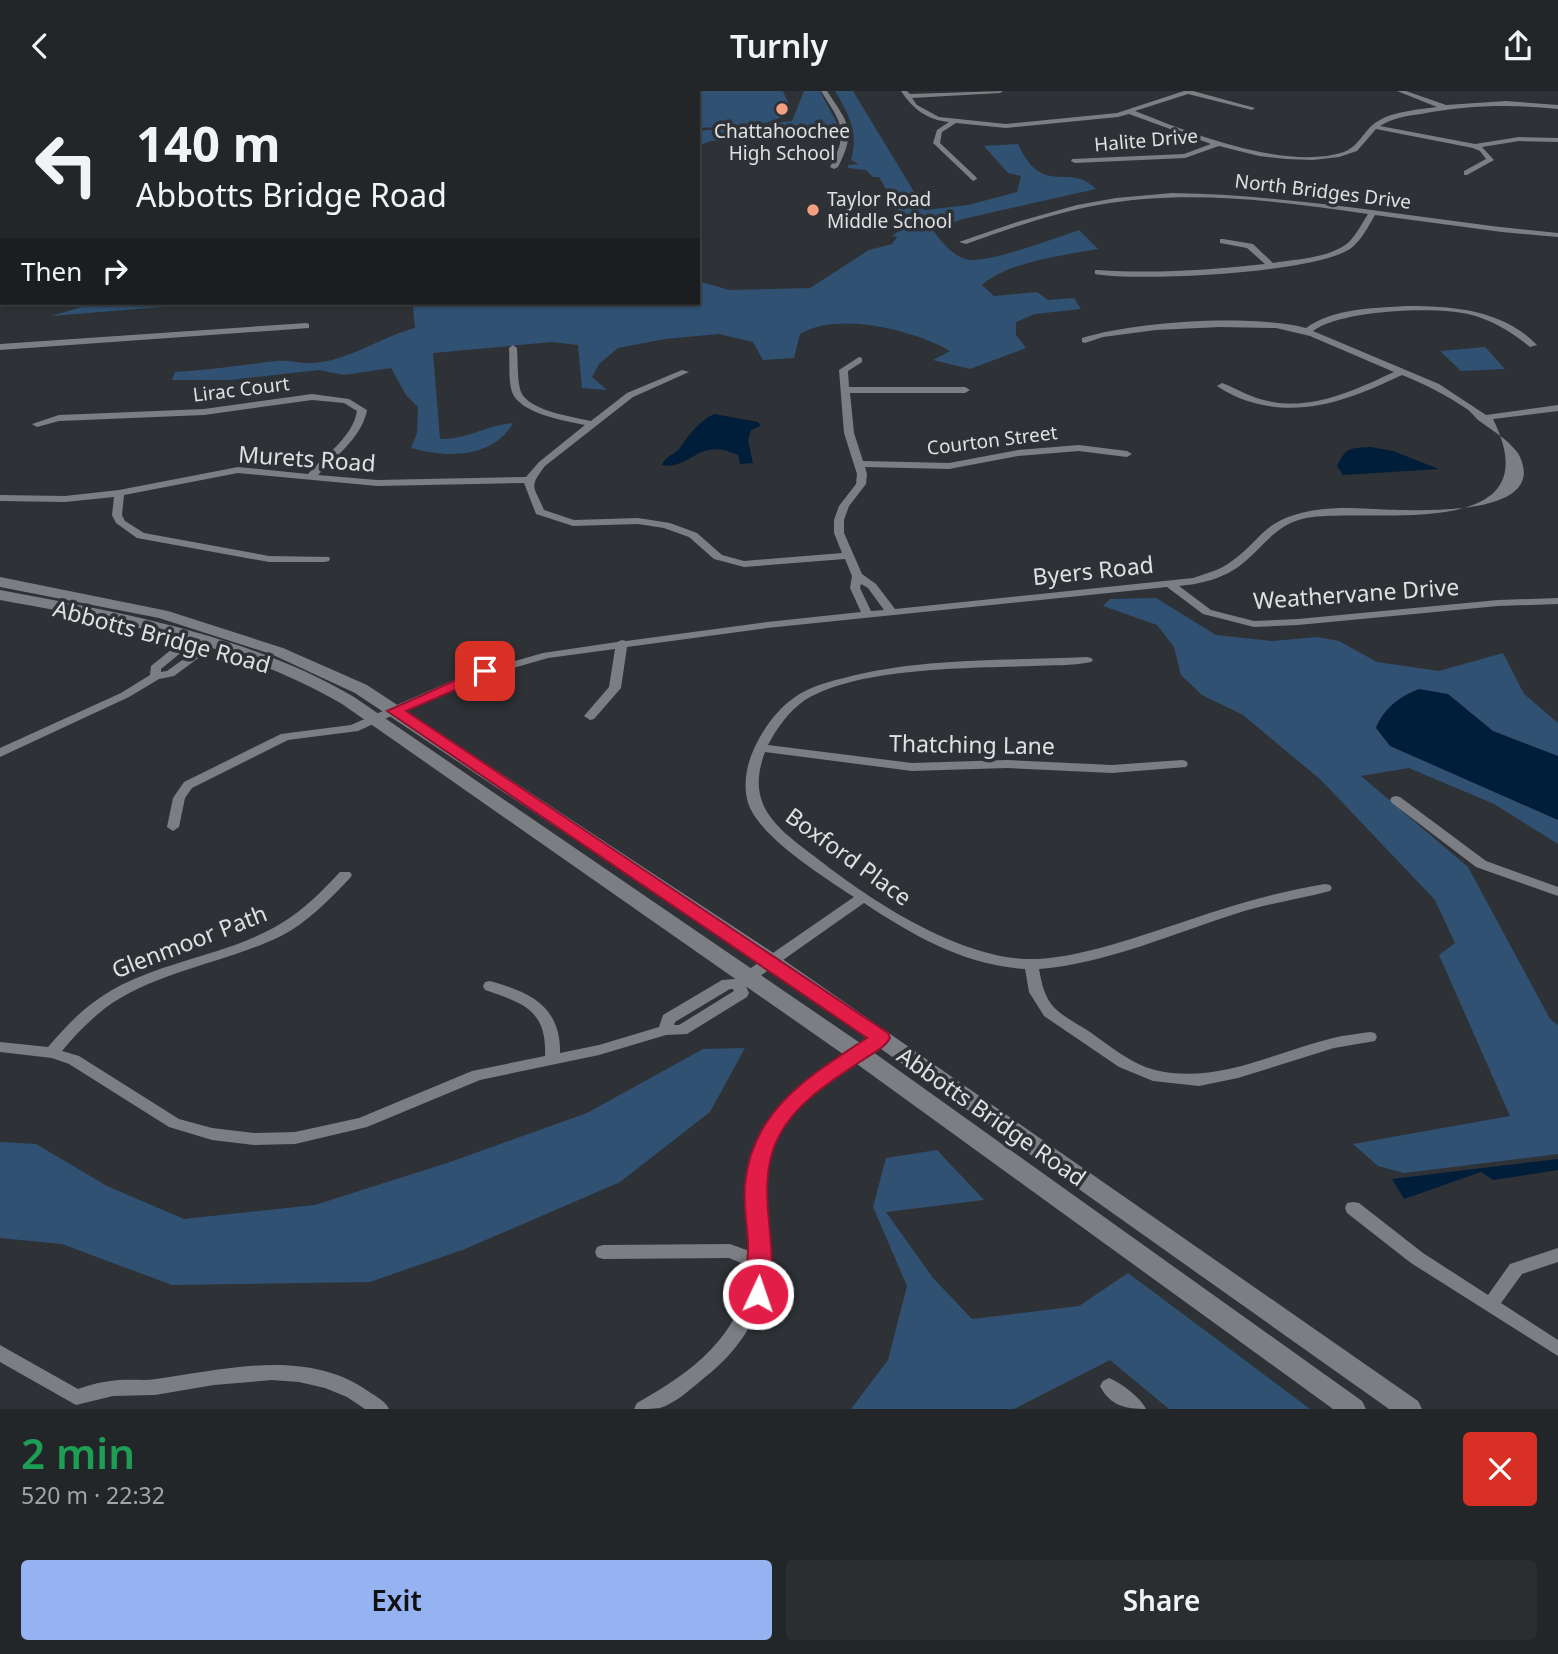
<!DOCTYPE html>
<meta charset="utf-8">
<style>
:root{--surface:#222628;--page:#2a2e30;--text:#f1f3f6;--muted:#a2a5a8;--line:#3f4345;--accent:#95b2f1}
body{margin:0;font-family:"Noto Sans",sans-serif;background:var(--page);color:var(--text);height:100vh;display:flex;flex-direction:column;font-size:26px;white-space:nowrap}
*{box-sizing:border-box;margin:0}
p{font-size:23px;color:var(--muted)}
.icon{flex:none;width:38px;height:38px;fill:none;stroke:currentColor;stroke-width:2;stroke-linecap:round;stroke-linejoin:round}
.map{position:relative;height:1318px;overflow:hidden}
.details{display:flex;flex-direction:column;background:var(--surface);flex:1}
.details>*{flex:none}
.guide{position:absolute;left:0px;top:0px;width:700px;height:214px;box-shadow:0 2px 5px #0004,0 0 0 2px var(--line);background:#222628;color:var(--text);overflow:hidden}
.pin{position:absolute;display:grid;place-items:center;width:60px;height:60px;color:#fff;margin:-30px;border-radius:14px;box-shadow:0 4px 10px #0006}
.me{position:absolute;width:77px;margin:-38px;rotate:3deg;stroke-linejoin:round;filter:drop-shadow(0 0 5px #0008)}
.turn{display:flex;align-items:center;gap:24px;height:147px;padding:0 21px;font-size:32px}
.turn .icon{width:91px;height:91px;stroke-width:2.5}
.turn b{display:block;font-size:49px;line-height:60px}
.then{display:flex;align-items:center;height:66px;padding:0 21px;background:#0003;gap:14px;font-size:26px}
.round{display:grid;place-items:center;flex:none;width:74px;height:74px;border-radius:7px;background:var(--page)}
.headline{display:flex;align-items:center;justify-content:space-between;height:119px;padding:0 21px}
h1{font-size:42px;font-weight:600;line-height:52px;color:#1e9e55}
.cta{display:flex;gap:14px;margin-top:auto;padding:14px 21px}
.cta a{flex:1;height:80px;border-radius:7px;background:var(--accent);color:#111;font-size:28px;font-weight:600;line-height:80px;text-align:center}
.cta a+a{background:var(--page);color:var(--text)}
header{display:flex;justify-content:space-between;align-items:center;height:91px;padding:0 21px;background:var(--surface);font-size:32px;font-weight:600}
.map>svg:first-child{display:block}
</style>
<header><svg class="icon" aria-label="back" viewBox="0 0 24 24"><path d="M15 5l-7 7 7 7"/></svg>Turnly<svg class="icon" aria-label="share" viewBox="0 0 24 24"><path d="M12 15V3M7 8l5-5 5 5M5 13v7h14v-7"/></svg></header>
<div class="map">
<svg width="1558" height="1318" viewBox="0 0 1558 1318">
<rect width="100%" height="100%" fill="#2e3236"/>
<g fill="#305172">
<path d="M668 0H783L791 18C778 38 721 36 698 37V2H664Z"/>
<path d="M804 0H820L841 40 829 44 711 50 698 55V40L792 30Z"/>
<path d="M835 0H853L925 119 968 114 1017 101 1021 85 1008 82 984 55 1018 53C1043 108 1069 70 1096 98L963 128 933 139C942 152 955 168 971 169 994 170 1056 147 1079 139L1098 158C1065 164 1007 171 982 194L994 205 1037 201 1048 209 1074 207 1081 218 1035 223 1016 231V244L1026 257 970 278 933 269 950 260C914 239 837 220 800 243L794 267 763 269 753 251 719 243 665 248 618 257 599 273 592 286 607 299 582 297 578 254 552 251 433 262 440 348C466 349 487 334 513 332 493 368 446 367 411 357L417 342 418 316 406 304 391 277 344 284 319 279 230 289H172L175 281C209 279 243 274 276 270 289 269 302 273 314 272 350 269 381 246 415 237L413 216H392L390 212H698V190L729 199 810 197 869 159 892 153 897 146 892 145 900 139 899 135 906 133 879 86H873L866 79 848 77V74L859 73 851 69C859 41 849 24 835 0Z"/>
<path d="M95 212H212L51 225Z"/>
<path d="M1485 256 1505 278 1461 280 1440 260Z"/>
<path d="M1156 507 1216 544 1273 550 1317 546 1339 550 1377 571 1439 580 1503 562 1524 603 1558 632V753L1494 713 1409 677 1361 685 1468 776 1550 928 1558 934V1063L1404 1082 1378 1075 1353 1053 1510 1025 1439 864 1455 852 1435 809 1321 689 1243 624 1202 604 1181 584 1174 556 1157 534 1103 515 1110 508Z"/>
<path d="M745 957 710 1021 620 1091 465 1158 370 1191 172 1194 62 1153 0 1147V1051L36 1053 107 1095 184 1128 315 1114 450 1071 587 1022 703 958Z"/>
<path d="M937 1059 984 1109 886 1121 933 1187 972 1228 1079 1215 1128 1182 1310 1318H1169L1110 1269 1014 1318H851L888 1269 907 1195 873 1116 886 1067Z"/>
</g>
<g fill="#001d39">
<path d="M714 323 758 331 761 335 751 339 748 350 753 372 740 373 738 364C697 345 692 379 662 374 665 365 677 363 682 354 690 342 700 330 714 323Z"/>
<path d="M1371 356 1393 360 1439 378 1343 384 1337 375C1346 356 1350 357 1371 356Z"/>
<path d="M1419 598 1448 603 1493 640 1558 665V729L1390 655 1376 637C1383 618 1400 605 1419 598Z"/>
<path d="M1558 1068V1079L1493 1089 1481 1081 1404 1108 1392 1088Z"/>
</g>
<g fill="none" stroke-linecap="round" stroke-linejoin="round">
<g fill="#7b7f84" fill-rule="evenodd">
<path d="M143 0H169L172 2H145Z"/>
<path d="M821 0H827C848 32 857 39 838 76L834 78 830 76C850 40 841 32 821 0Z"/>
<path d="M901 0H907L910 3 1003 0 1000 2 912 7 917 14 939 26 1006 33 1117 22 1184 0H1193L1255 17 1252 19 1188 3 1135 20C1190 42 1286 80 1344 61 1359 55 1363 41 1375 32 1392 20 1417 19 1437 16L1397 0H1406L1446 14 1506 10 1558 14V18C1512 13 1467 14 1421 23 1406 25 1393 27 1380 35L1475 53 1519 46 1558 47V51L1519 50 1482 56 1494 69 1467 84H1464V80L1486 68 1480 60 1473 57 1376 38 1357 60 1339 66 1313 69 1286 68 1259 65 1219 55 1185 67 1075 72 1071 70 1072 68 1184 63 1211 53 1129 23 1118 26 1006 37 956 32 942 41 940 52 976 86 977 88 973 90 933 52 937 39 949 31C927 29 913 18 901 0Z"/>
<rect x="0" y="60" width="2" height="4"/>
<path d="M1172 102C1304 104 1427 130 1558 142V146L1502 141 1375 124C1368 136 1361 150 1350 158 1314 182 1140 191 1095 183V179H1098C1153 183 1210 179 1265 173L1247 157 1220 152V148H1223L1253 153 1273 172C1296 168 1331 167 1349 151 1357 143 1362 132 1368 123 1280 110 1188 98 1098 114 1053 122 1009 138 966 153L959 151 1017 131 1077 114 1116 107Z"/>
<rect x="0" y="207" width="2" height="4"/>
<path d="M1408 215C1454 215 1503 219 1537 254L1530 256C1512 241 1490 228 1468 223 1435 215 1340 219 1313 240L1439 293 1486 324 1558 314V320L1493 328C1558 459 1355 413 1302 428 1275 435 1264 455 1243 472 1226 487 1201 493 1179 495L1211 519 1254 530 1298 528 1498 509 1558 507V513L1498 515 1298 534 1254 536 1203 523 1167 496 767 537 627 556 621 597 594 628 590 629 584 625 609 596 615 558 548 567 471 589 358 640 288 649 192 697 185 707 179 736 173 740 167 736 173 707 184 691 281 643 351 634 463 585 543 562 617 551 622 549 626 550 767 531 861 521 850 497 852 485 845 468 744 476 714 468 689 446 664 437 638 433 573 435 536 423 524 392 377 395 238 382 124 404 122 424 125 430 144 442 269 465 329 466 330 468 329 470 325 471H269L137 447 116 432 112 424 114 406 65 411 0 410V404L65 405 119 399 238 376 308 383C325 364 353 346 357 320L344 312 312 309 204 324 59 330 37 336 32 333 59 324 204 318 312 303 349 308 367 319C362 346 336 365 318 384L377 389 526 386 539 371 585 334C566 330 520 323 512 301 508 288 510 270 509 257L513 254 517 257C518 269 517 291 521 301 529 320 574 326 591 330L627 302 682 279 689 281 633 306 545 375C528 397 534 395 544 419L574 429 638 427 670 432 697 442 722 464 744 470 842 462 834 442V429L839 415 856 393 857 383 844 342 839 279 859 266 862 267V271L848 280 849 296H965L970 299 965 302H850L854 342 863 370 949 372 1018 359 1079 354 1127 360 1132 363 1127 366 1079 360 1018 365 949 378 865 376 867 383 866 393 849 415 844 429V442L862 483 876 493 895 518 1193 487C1207 482 1221 479 1232 470 1260 450 1262 432 1301 422 1316 418 1332 417 1348 417 1379 417 1558 436 1518 362 1507 348 1492 339 1478 329 1475 326 1471 321 1467 318 1446 304 1425 293 1402 284 1353 307 1305 327 1251 311 1240 308 1227 302 1217 295L1222 292C1238 298 1251 307 1268 310 1312 320 1355 299 1394 281L1310 245 1276 237 1220 236 1156 239 1103 246 1085 252 1082 251V247C1138 230 1249 223 1306 237 1333 217 1375 217 1408 215ZM861 493 868 497 884 519 871 520 860 497Z"/>
<path d="M306 232 309 233V237L0 259V253Z"/>
<path d="M191 545 195 546 197 548 195 550 161 578V581L167 580 206 552 210 551 216 554 174 585 159 588 129 606 0 666V657L121 602 150 584 151 575 187 546Z"/>
<path d="M1087 566 1091 567 1093 569 1091 571C1072 575 1051 574 1032 575 970 577 858 576 805 609 789 620 777 637 768 654L912 672 1007 669 1112 674 1182 669 1186 670 1188 673 1186 676 1112 682 1007 677 912 680 765 661C745 714 776 736 814 765 871 810 963 871 1037 868 1083 866 1143 844 1186 830 1232 814 1277 801 1325 793L1330 794 1332 797 1330 800C1300 808 1270 812 1241 821 1177 841 1106 873 1039 878 1046 919 1057 920 1090 941 1110 955 1131 973 1155 979 1216 994 1275 961 1333 947 1345 944 1358 943 1370 941L1375 942 1377 946 1375 950 1334 957 1238 987 1199 995 1153 990 1119 976 1044 925 1029 901 1025 878C964 874 914 845 864 812L746 895 749 902 747 906 687 943 666 944 599 964 480 989 367 1036 295 1053 254 1054 212 1049 169 1036 69 973 52 967 0 961V951L48 956C62 940 76 924 94 911 148 870 222 868 280 833 303 820 322 800 340 781H350L352 784 350 787C329 809 308 831 281 845 224 873 155 880 104 918 88 931 75 944 62 960L79 965 179 1028 212 1037 254 1042 295 1041 359 1027 472 980 545 965C547 919 523 912 485 899L483 895 485 891 490 890C529 901 561 915 560 962L599 954 659 936 663 924 722 889 735 888 854 806C824 786 766 750 750 717 743 702 745 681 751 665 760 642 775 620 795 606 809 596 827 591 844 587 922 566 1007 570 1087 566ZM730 898H733L734 900 679 934H674L675 931Z"/>
<path d="M1396 705 1400 706 1486 770 1558 796V805L1476 776 1392 712 1390 709 1392 706Z"/>
<path d="M881 942 886 943 888 947 886 951C847 976 800 1000 778 1043 763 1072 765 1105 767 1137 771 1201 756 1246 704 1287 692 1297 676 1312 660 1317 653 1318 642 1318 634 1318L637 1312C694 1280 741 1245 751 1176L729 1167 603 1168 597 1166 595 1161 597 1156 603 1154 730 1153 752 1161C751 1138 748 1115 750 1092 753 1040 785 1003 826 975 842 964 862 947 881 942Z"/>
<path d="M1353 1111 1359 1112 1423 1162 1488 1204 1510 1173 1558 1157V1171L1522 1183 1501 1212 1558 1249V1265L1411 1172 1347 1122 1345 1117 1347 1112Z"/>
<path d="M0 1254 78 1298C91 1293 105 1290 119 1289 132 1288 144 1290 156 1288 224 1279 303 1257 365 1298 373 1304 385 1309 389 1318H365L347 1306 325 1297 299 1291 272 1289 214 1294 155 1304 113 1305 76 1314 0 1271Z"/>
<path d="M1109 1287C1121 1292 1140 1306 1146 1318 1126 1318 1110 1315 1100 1295L1103 1290Z"/>
</g>
<g fill="#7b7f84" fill-rule="evenodd">
<path d="M0 486 168 520 283 557 367 594 778 865 1418 1310 1422 1318H1389L764 875 355 602 271 563 159 527 0 496Z"/>
<path d="M0 499C119 521 249 544 354 606L866 956 1362 1310 1366 1318H1333L850 968 342 613C240 553 115 530 0 509Z"/>
</g>
</g>
<path fill="#e11d48" stroke="#92132f" stroke-width="2" d="M485 576 492 580 490 584 406 620 888 942 890 947C885 957 871 963 861 970 830 991 797 1011 779 1045 750 1100 786 1167 765 1210L758 1212 750 1210C742 1195 749 1169 748 1152 747 1132 743 1112 745 1093 752 1018 811 984 867 947L387 620Z"/>
<g fill="#f39f82" stroke="#2e3236" stroke-width="2.5">
<circle cx="782" cy="18" r="7"/>
<circle cx="813" cy="119" r="7"/>
</g>
<g text-anchor="middle" dominant-baseline="central" stroke-width="7" stroke-linejoin="round" paint-order="stroke">
<g font-size="19" fill="#dee0e2" stroke="#2e3236">
<text x="782" y="40">Chattahoochee<tspan x="782" dy="22">High School</tspan></text>
<text x="827" y="108" text-anchor="start">Taylor Road<tspan x="827" dy="22">Middle School</tspan></text>
</g>
<g font-size="19" fill="#dee0e2" stroke="#2e3236">
<text transform="translate(1146 49) rotate(-5)">Halite Drive</text>
<text transform="translate(1323 100) rotate(7)">North Bridges Drive</text>
<text transform="translate(241 298) rotate(-7)">Lirac Court</text>
<text transform="translate(992 349) rotate(-7)">Courton Street</text>
</g>
<g font-size="23" fill="#dee0e2" stroke="#2e3236">
<text transform="translate(307 367) rotate(4)">Murets Road</text>
<text transform="translate(1093 479) rotate(-6)">Byers Road</text>
<text transform="translate(1356 502) rotate(-4)">Weathervane Drive</text>
<text transform="translate(162 545) rotate(15)">Abbotts Bridge Road</text>
<text transform="translate(972 653) rotate(1)">Thatching Lane</text>
<text transform="translate(849 765) rotate(36)">Boxford Place</text>
<text transform="translate(189 850) rotate(-21)">Glenmoor Path</text>
<text transform="translate(992 1025) rotate(35)">Abbotts Bridge Road</text>
</g>
</g>
</svg>
<div class="pin" style="left:485px;top:580px;background:#d93025"><svg class="icon" aria-label="arrive" viewBox="0 0 24 24"><path d="M6 21V4h12l-3 4 3 4H6"/></svg></div>
<svg class="me" style="left:758px;top:1203px" viewBox="-20 -20 40 40"><circle r="17" fill="#e11d48" stroke="#fff" stroke-width="3"/><path d="M0-11L8 9 0 5-8 9z" fill="#fff"/></svg>
<div class="guide">
<div class="turn"><svg class="icon" aria-label="left" viewBox="0 0 24 24"><path d="M17 20v-9H6M10 6l-5 5 5 5"/></svg><div><b>140 m</b>Abbotts Bridge Road</div></div>
<div class="then">Then<svg class="icon" aria-label="right" viewBox="0 0 24 24"><path d="M7 20v-9h11M14 6l5 5-5 5"/></svg></div>
</div>
</div>
<section class="details">
<div class="headline"><div><h1>2 min</h1><p>520 m · 22:32</p></div><a class="round" style="background:#d93025;color:#fff"><svg class="icon" aria-label="close" viewBox="0 0 24 24"><path d="M6 6l12 12M18 6L6 18"/></svg></a></div>
<div class="cta"><a>Exit</a><a>Share</a></div>
</section>
